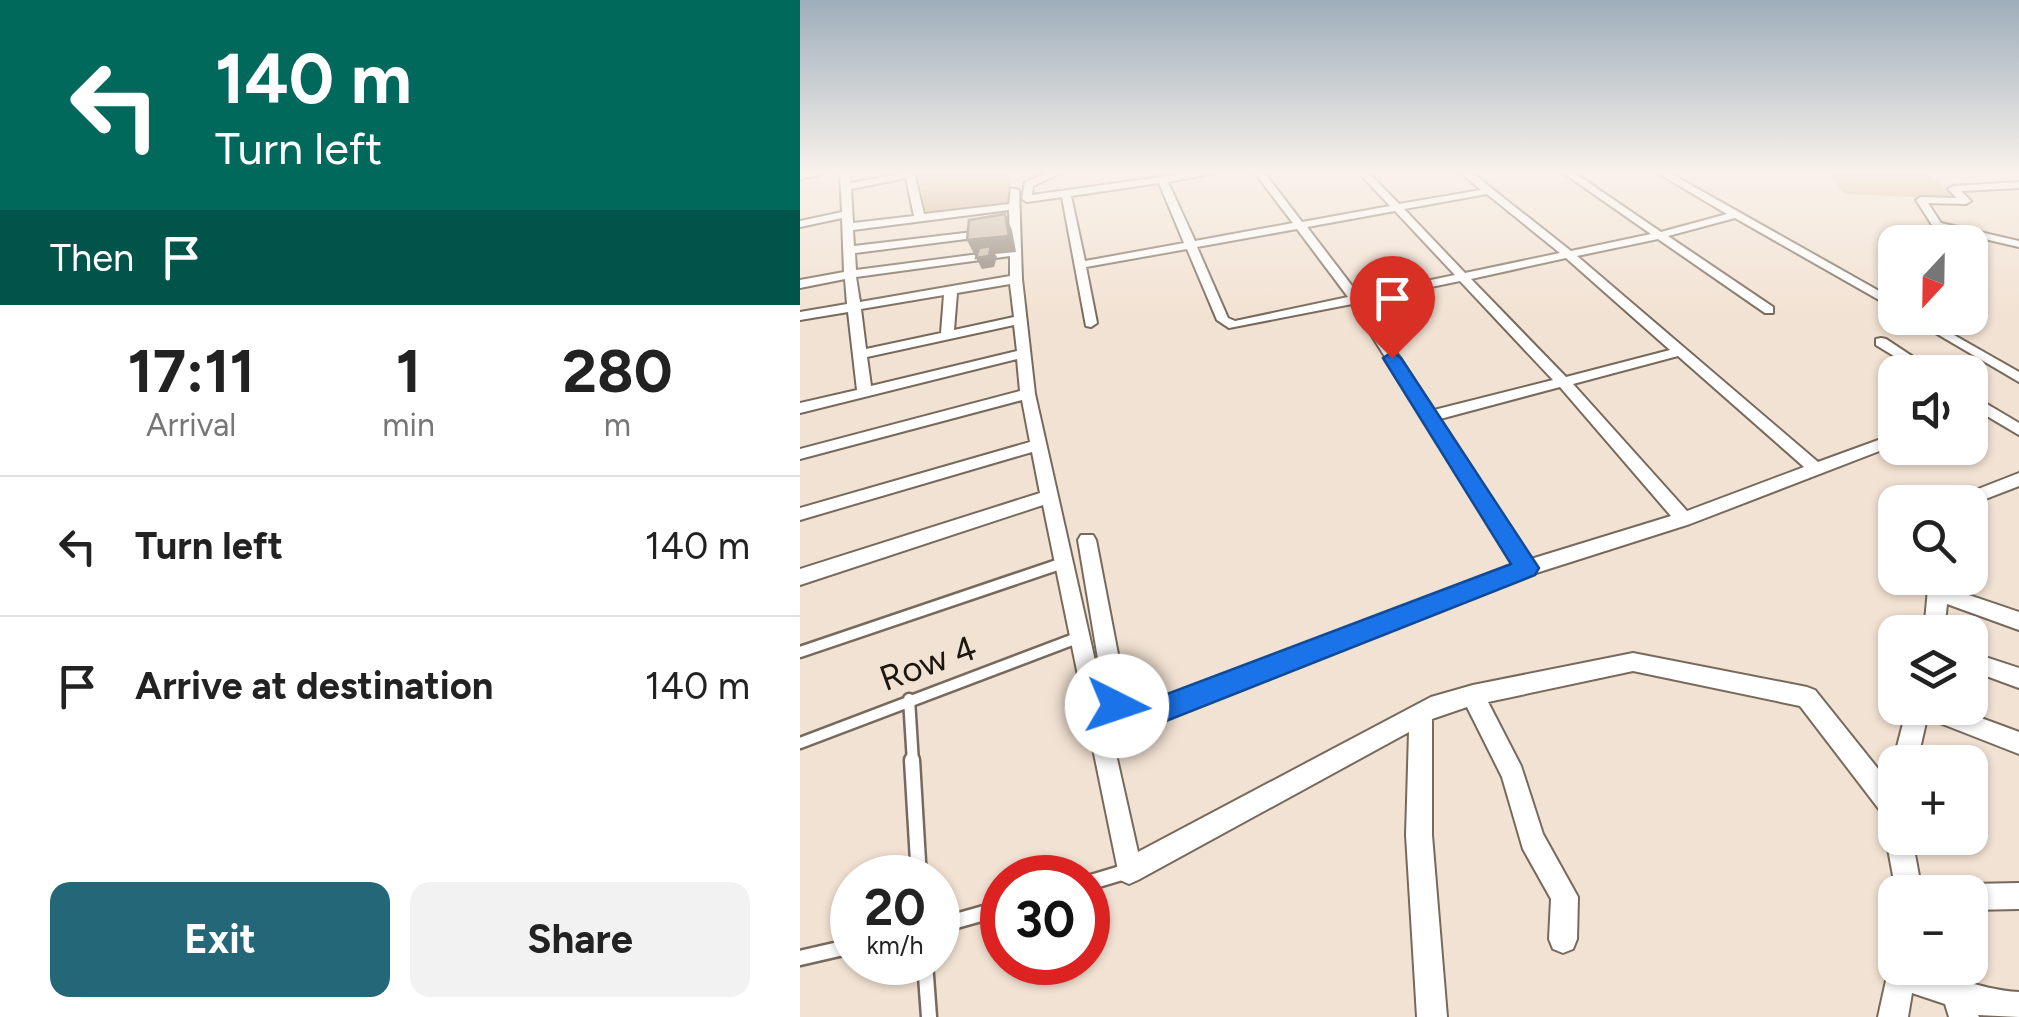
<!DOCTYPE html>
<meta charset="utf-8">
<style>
:root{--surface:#fff;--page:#f2f2f2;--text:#222;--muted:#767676;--line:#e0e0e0;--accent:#236778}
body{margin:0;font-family:Figtree,sans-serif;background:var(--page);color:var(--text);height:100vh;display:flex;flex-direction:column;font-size:38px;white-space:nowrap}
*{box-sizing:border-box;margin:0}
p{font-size:32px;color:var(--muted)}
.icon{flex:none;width:55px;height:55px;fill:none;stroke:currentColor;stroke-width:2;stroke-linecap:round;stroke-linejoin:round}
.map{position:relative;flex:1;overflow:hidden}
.sheet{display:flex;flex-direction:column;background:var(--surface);width:800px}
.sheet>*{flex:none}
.top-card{background:#00695c;color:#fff;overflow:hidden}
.needle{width:65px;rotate:202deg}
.buttons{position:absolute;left:1078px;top:225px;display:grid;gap:20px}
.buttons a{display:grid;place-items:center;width:110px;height:110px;border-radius:20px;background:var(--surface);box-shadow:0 2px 8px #0004;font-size:50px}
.speed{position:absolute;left:30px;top:855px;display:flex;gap:20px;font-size:50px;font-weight:700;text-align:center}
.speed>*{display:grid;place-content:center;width:130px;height:130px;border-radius:50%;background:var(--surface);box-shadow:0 2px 8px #0004;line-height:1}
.speed small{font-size:25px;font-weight:400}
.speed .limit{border:15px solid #d22;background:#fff;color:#111}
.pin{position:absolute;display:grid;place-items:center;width:85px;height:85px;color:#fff;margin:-102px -42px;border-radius:50% 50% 50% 0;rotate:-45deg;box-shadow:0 0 10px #0007}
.pin .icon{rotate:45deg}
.me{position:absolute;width:110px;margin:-55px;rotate:94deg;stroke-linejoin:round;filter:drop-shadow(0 0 8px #0008)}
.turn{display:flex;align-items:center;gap:35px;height:210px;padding:0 50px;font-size:45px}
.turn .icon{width:130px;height:130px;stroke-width:2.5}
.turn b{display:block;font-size:70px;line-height:85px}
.then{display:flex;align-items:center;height:95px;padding:0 50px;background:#0003;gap:20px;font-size:38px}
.eta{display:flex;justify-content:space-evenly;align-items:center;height:170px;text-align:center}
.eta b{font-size:60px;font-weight:700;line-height:70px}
.cta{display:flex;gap:20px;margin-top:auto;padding:20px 50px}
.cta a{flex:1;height:115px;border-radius:20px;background:var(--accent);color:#fff;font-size:40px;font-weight:700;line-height:115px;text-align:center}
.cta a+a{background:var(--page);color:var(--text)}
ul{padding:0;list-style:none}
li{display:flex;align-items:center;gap:30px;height:140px;padding:0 50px;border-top:2px solid var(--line)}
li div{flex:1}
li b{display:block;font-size:38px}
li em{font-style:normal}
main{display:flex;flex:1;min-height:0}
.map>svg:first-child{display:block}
</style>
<main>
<section class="sheet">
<div class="top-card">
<div class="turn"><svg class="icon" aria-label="left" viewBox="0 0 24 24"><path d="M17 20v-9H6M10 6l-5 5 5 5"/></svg><div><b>140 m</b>Turn left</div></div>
<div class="then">Then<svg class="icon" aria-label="arrive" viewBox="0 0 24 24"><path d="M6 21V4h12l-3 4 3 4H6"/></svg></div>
</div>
<div class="eta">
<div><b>17:11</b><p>Arrival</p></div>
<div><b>1</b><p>min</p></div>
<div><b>280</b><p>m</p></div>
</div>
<ul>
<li><svg class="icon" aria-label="left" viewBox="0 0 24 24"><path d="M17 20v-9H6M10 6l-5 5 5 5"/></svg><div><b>Turn left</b></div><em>140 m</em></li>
<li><svg class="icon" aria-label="arrive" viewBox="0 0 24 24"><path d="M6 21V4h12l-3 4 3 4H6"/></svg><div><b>Arrive at destination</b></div><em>140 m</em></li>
</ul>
<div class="cta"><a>Exit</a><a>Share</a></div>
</section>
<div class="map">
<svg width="1219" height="1017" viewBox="0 0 1219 1017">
<rect width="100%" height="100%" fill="#f2e2d3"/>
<g fill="#d4b697">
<path d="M117 172H210L212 203 126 214Z"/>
<path d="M1028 172H1127L1156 199 1045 194Z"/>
</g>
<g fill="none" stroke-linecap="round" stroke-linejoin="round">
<defs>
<g id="lane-far1">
<path d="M0 652 263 563"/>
<path d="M109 699 113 763"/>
<path d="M0 743 277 638"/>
</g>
<g id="lane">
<path d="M112 760 119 878"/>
<path d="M288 883 328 871"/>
<path d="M138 926 202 908"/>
<path d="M0 958 52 946"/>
<path d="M125 962 129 1017"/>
</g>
<g id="street">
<path d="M25 172 23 174 0 179V173Z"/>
<path d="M40 172H50V183L114 172 124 214 209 204 211 188 219 190 222 279 235 394 338 852 631 697 673 685 833 653 1007 687 1015 690 1095 790V820L1085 817 1000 706 833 671 688 702 721 766 743 834 778 897 777 939 773 949 763 953 753 949 749 939 751 899 723 849 702 777 667 707 632 719V835L647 1017H617L606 835 609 732 338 880 329 884 320 880 243 505 0 585V569L240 493 232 452 0 520V508L230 442 222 400 0 459V449L220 391 217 359 0 413V403L57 390 48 312 0 320V312L47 304 45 279 0 288V280L44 272 42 218 0 227V221L42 212ZM106 178 114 216 53 223 51 189ZM209 210 210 250 56 270 55 253 190 236 195 233 190 230 54 246 53 230ZM210 256V276L60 302 56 277ZM210 284 214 317 154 330 157 293ZM144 295 141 333 66 349 61 309ZM214 325 217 351 71 386 67 357Z"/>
<path d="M250 172H263L233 186 232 195 396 172H420L368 182 395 241 493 223 454 172H464L502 222 590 206 558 172H568L599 204 681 190 660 172H671L771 251 851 234 762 172H773L861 232 927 214 856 172H868L1095 300V309L935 218 868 236 973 307V313H965L858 239 777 256 1018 462 1095 434V445L890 524 733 574 346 727C329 724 314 724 306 706L278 540 281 535H293L296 540 327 701 346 705 715 565 552 304 429 328 417 320 387 249 286 267 297 323 291 327 286 326 262 197 227 202 222 199 225 182ZM359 183 384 243 285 261 271 196ZM687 194 760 253 665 273 604 209ZM595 211 655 275 559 295 507 227ZM497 229 548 297 435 321 428 318 397 247ZM766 258 870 350 766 377 671 279ZM660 281 753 380 634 410 563 301ZM878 356 1004 467 887 511 773 384ZM760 387 871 516 731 559 640 419Z"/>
<path d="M1219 182V188L1161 191 1171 201 1166 204 1128 203 1141 223 1219 241V247L1146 230 1154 242H1143L1116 200 1121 197 1157 198 1148 189 1153 186Z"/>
<path d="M1110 318H1124L1219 372V382Z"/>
<path d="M1081 338 1086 339 1136 372H1120L1076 345V339Z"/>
<path d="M1170 394 1219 423V435L1170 406Z"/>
<path d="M1219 473V486L1170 505V502H1152L1155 498Z"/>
<path d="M1129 578H1148V588L1219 612V630L1147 604 1144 632H1124Z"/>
<path d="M1170 652 1219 668V688L1170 670Z"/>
<path d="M1107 708H1154L1219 732V754L1127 718 1117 762H1095V766L1093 762Z"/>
<path d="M1095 827V838H1112L1122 892H1096L1086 838 1090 829Z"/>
<path d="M1219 883V909L1170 910V892H1158L1160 887 1170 884Z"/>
<path d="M1095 956V968C1138 968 1176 990 1219 992V1017L1178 1015 1179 1017H1149L1145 1004 1112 993 1108 1017H1078L1091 958Z"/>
</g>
</defs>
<use href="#lane-far1" stroke="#776a5c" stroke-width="15"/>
<use href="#lane" stroke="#776a5c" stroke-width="19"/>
<use href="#street" stroke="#776a5c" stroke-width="4"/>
<use href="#lane-far1" stroke="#fff" stroke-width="10"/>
<use href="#lane" stroke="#fff" stroke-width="14"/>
<use href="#street" fill="#fff" fill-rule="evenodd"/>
</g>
<path fill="#8d8278" d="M205 214 212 230 216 252 195 254 197 257 194 267 182 269 176 258 189 255 175 256 167 240Z"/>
<g fill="#c9baab" stroke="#8d8278" stroke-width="2.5">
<path d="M205 214 209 236 167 240 169 220Z"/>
<path d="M191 246 189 256 176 258 179 248Z"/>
</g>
<linearGradient id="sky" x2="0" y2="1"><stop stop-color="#9eaebb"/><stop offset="0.55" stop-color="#f9f2eb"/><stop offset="1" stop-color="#f9f2eb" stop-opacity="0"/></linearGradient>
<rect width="1219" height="314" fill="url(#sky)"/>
<path fill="#1a73e8" stroke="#114b97" stroke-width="2.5" d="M592 352 601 358 735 562 739 568 735 575 346 729 314 723 303 706 307 696 317 692 346 702 711 564 583 358Z"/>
<g text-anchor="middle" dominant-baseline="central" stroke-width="8" stroke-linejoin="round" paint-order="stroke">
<g font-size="35" fill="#1c1711" stroke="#f2e2d3">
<text transform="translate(128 663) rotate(-20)">Row 4</text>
</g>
</g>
</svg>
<div class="buttons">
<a><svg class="needle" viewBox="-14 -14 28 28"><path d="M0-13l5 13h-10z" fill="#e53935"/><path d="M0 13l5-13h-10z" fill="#767676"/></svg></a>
<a><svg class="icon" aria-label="sound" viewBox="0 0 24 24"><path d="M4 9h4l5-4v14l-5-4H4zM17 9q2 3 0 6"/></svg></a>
<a><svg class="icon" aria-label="search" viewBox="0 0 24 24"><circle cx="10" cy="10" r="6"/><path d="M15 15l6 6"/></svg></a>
<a><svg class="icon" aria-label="layers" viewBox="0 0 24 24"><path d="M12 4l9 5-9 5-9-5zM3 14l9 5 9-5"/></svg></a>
<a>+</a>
<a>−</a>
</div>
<div class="speed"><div>20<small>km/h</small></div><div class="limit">30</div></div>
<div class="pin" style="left:592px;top:358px;background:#d93025"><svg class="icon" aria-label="arrive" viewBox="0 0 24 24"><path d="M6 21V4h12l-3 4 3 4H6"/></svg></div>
<svg class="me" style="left:317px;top:706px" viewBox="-20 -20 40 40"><circle r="19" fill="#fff"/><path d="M0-13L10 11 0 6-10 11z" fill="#1a73e8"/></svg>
</div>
</main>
